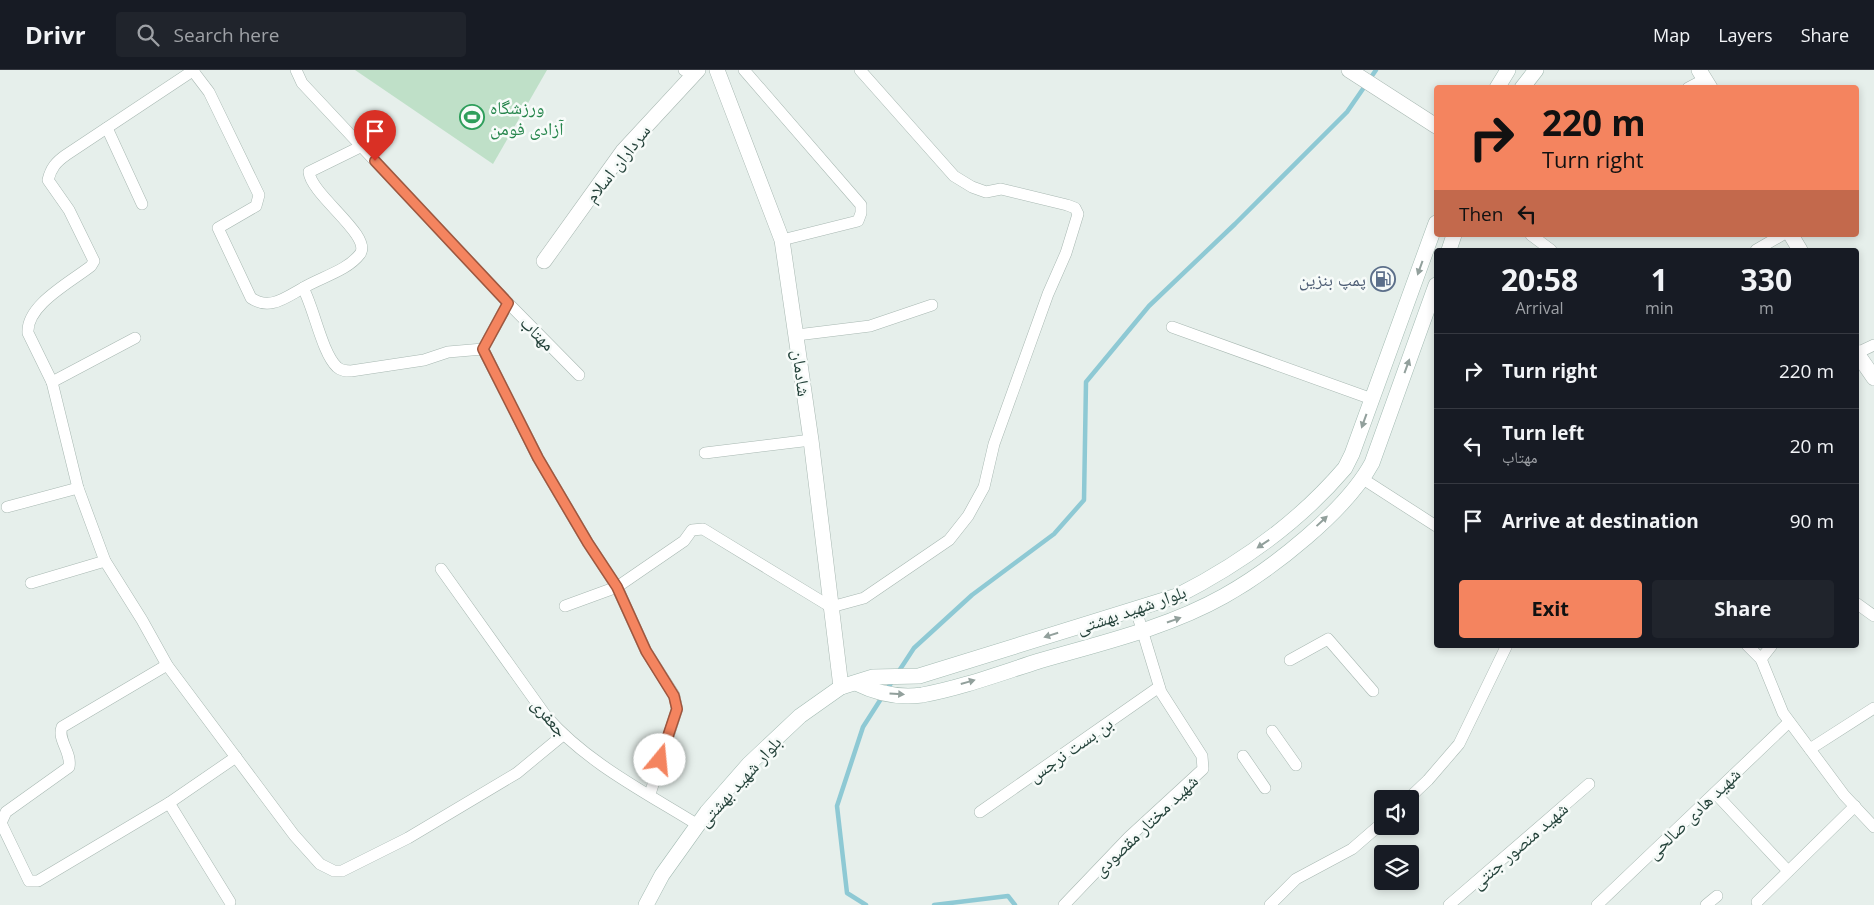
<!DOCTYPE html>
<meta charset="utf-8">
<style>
:root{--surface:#171b24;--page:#20242c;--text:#f1f3f6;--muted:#9ea1a6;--line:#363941;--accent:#f4845f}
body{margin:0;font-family:"Open Sans","Noto Naskh Arabic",sans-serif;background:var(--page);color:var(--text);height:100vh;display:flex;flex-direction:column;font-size:19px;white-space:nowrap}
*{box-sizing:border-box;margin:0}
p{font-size:16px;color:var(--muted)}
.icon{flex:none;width:28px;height:28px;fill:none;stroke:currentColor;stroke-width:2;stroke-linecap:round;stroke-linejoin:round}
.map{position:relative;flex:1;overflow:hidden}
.details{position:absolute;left:1434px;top:178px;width:425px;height:400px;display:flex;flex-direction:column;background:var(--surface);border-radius:5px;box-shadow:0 2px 8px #0003}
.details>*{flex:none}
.hud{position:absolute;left:1434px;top:15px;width:425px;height:152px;border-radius:5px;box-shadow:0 2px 8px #0003;background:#f4845f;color:#111;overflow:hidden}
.fabs{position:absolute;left:1374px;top:720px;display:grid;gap:10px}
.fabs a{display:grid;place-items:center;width:45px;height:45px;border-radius:5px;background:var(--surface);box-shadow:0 2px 8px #0003;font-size:25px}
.pin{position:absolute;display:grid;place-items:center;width:42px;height:42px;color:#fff;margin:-51px -21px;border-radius:50% 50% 50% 0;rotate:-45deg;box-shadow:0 0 5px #0007}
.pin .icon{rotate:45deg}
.me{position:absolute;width:55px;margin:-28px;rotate:17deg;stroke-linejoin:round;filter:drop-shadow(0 0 4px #0008)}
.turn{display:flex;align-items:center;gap:18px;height:105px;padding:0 25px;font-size:22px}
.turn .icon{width:65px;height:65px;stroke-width:2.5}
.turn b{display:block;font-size:35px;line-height:42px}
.then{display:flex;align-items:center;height:48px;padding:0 25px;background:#0003;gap:10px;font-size:19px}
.eta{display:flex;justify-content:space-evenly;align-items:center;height:85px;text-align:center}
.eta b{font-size:30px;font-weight:700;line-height:35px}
.action{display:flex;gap:10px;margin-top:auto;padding:10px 25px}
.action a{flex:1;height:58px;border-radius:5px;background:var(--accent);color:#111;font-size:20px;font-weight:700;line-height:58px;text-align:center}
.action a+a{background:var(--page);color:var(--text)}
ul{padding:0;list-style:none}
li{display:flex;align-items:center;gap:15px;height:75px;padding:0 25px;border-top:1px solid var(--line)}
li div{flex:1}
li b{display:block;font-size:19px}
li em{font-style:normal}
header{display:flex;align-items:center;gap:30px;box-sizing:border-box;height:70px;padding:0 25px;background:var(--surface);border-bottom:1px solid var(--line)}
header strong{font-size:24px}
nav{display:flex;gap:28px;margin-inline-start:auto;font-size:18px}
.search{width:350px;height:45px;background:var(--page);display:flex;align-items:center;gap:12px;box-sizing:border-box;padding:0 18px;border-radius:5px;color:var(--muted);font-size:19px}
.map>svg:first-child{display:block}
</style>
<header>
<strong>Drivr</strong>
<div class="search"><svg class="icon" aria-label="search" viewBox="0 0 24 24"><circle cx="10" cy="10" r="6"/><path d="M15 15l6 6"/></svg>Search here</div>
<nav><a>Map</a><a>Layers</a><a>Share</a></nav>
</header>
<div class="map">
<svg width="1874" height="835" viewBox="0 0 1874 835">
<rect width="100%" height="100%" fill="#e6efeb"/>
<path fill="#bfe0c8" d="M355 0H547L493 94Z"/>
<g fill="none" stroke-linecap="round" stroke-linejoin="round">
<g stroke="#8ec9d4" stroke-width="4.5">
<path d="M897 604 914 578 972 525 1054 464 1084 430 1086 312 1149 236 1235 154 1347 42 1376 0"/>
<path d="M866 835 847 823 837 736 863 657 893 610"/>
<path d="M934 835 1008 826 1015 835"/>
</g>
<defs>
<g id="minor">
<path d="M194 0 66 85C56 92 51 98 48 110L69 140 94 191 91 196C71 212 26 235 28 263L52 312 78 418 105 491 142 550 167 595 294 765 320 794 334 801H342L408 768 517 703 563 665"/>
<path d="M296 0 302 13 508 233 579 305"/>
<path d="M684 0 693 5"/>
<path d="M744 0 861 135V143L858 151 782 170"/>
<path d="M193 1 209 22 259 125 256 136 218 158 251 228C270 241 286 227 303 218"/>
<path d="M1688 18 1705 9"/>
<path d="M107 58 142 134"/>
<path d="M362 76 309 102C311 125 373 166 360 184 347 201 321 207 303 218 314 238 322 283 337 297 341 301 346 301 351 301L424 290 448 282 483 279 508 233"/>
<path d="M1531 165 1551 180"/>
<path d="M1756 180 1782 165"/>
<path d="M1172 257 1372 329"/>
<path d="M797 265 870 256 932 235"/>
<path d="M483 279 538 388 588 473 617 517 646 581 674 625 677 639 650 724"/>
<path d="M1857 283 1874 275"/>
<path d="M52 312 135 268"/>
<path d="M705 383 811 370"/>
<path d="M1363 409 1436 456"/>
<path d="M7 437 78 418"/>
<path d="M441 499 546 646C587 693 645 722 698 755"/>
<path d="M31 513 105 491"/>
<path d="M1856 533 1874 546"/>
<path d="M565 536 617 517 684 471 692 460 703 459 831 537 864 528 949 470 968 446 984 417 994 374 1048 224 1066 183 1078 144 1075 138 1067 135 1001 119 986 122 972 117 954 106 860 0"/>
<path d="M1747 575 1761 589 1783 643 1844 725 1874 757"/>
<path d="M1761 589 1772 575"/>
<path d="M1290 590 1328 569 1373 621"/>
<path d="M167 595 62 657C57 670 72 682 69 697L6 742 1 753 29 811H38L169 733 236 687"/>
<path d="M1272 661 1296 695"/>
<path d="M1810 679 1874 638"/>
<path d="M1243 686 1265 718"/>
<path d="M1715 723 1788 801"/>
<path d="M1408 729 1428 710 1459 674 1507 575"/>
<path d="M169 733 230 832"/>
<path d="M980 742 1159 617"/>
<path d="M1757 832 1855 736"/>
<path d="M1064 835 1129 767 1203 699 1202 686 1161 622 1136 540"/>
<path d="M1270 835 1296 809 1352 779 1382 753"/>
<path d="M1449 835 1589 714"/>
<path d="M1597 835 1789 652"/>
<path d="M1706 835 1717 826"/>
</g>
<g id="tertiary">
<path d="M717 0 782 170 811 370 841 617"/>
<path d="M1349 0 1436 56"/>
<path d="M1699 0 1710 18"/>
<path d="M1791 165 1800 180"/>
<path d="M544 191 623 81 698 0"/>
<path d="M1856 282 1874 308"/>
</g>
<g id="secondary">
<path d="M1497 18 1508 0"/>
<path d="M1522 18 1536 0"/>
<path d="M1449 180 1454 165"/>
<path d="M856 613C876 623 900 628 922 625 961 618 1001 603 1039 591 1101 573 1167 558 1224 526 1272 499 1346 441 1372 393L1436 215"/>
<path d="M646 835 662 805 707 742 749 694 800 646 841 617 873 607 919 606 1177 526C1240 494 1299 452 1345 398L1352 384 1436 153"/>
</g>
</defs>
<use href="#minor" stroke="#a8b8b2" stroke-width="12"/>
<use href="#tertiary" stroke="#a8b8b2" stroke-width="16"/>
<use href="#secondary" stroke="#a4bbb3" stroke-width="16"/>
<use href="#minor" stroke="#fff" stroke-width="11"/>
<use href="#tertiary" stroke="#fff" stroke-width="15"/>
<use href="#secondary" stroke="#fff" stroke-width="15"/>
</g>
<defs><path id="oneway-solid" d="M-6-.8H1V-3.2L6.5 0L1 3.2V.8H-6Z" transform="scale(1.25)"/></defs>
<g fill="#92a09c">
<use href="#oneway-solid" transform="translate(1420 198) rotate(110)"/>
<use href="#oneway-solid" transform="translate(1407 296) rotate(-70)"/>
<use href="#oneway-solid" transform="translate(1364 351) rotate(110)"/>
<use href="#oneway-solid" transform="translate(1322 451) rotate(-43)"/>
<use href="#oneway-solid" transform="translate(1263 474) rotate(146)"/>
<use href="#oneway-solid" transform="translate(1174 550) rotate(-19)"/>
<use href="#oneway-solid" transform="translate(1051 565) rotate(163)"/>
<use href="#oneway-solid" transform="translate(968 612) rotate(-16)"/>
<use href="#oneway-solid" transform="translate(897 624) rotate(4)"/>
</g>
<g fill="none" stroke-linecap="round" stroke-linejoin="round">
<defs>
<path id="route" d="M375 91 508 233 483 279 538 388 588 473 617 517 646 581 674 626 677 639 660 690"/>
</defs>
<use href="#route" stroke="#9f563e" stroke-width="12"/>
<use href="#route" stroke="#f4845f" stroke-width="9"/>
</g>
<defs>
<symbol id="stadium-ring" viewBox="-11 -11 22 22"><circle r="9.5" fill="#f7fbf9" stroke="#2e9e5b" stroke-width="1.5"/><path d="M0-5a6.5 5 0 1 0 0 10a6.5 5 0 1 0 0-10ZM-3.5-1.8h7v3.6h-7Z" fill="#2e9e5b"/></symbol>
<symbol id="fuel-ring" viewBox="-11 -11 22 22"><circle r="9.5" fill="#f7fbf9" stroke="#5c6f8a" stroke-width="1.5"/><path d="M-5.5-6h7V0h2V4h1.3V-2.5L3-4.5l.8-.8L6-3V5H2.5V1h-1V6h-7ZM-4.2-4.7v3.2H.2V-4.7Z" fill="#5c6f8a"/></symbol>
</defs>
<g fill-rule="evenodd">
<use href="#stadium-ring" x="458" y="33" width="28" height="28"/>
<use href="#fuel-ring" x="1369" y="195" width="28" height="28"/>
</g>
<g text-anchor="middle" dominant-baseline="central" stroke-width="5" stroke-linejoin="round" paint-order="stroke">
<g font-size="18" fill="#27864d" stroke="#f7fbf9" text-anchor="start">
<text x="490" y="37">ورزشگاه<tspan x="490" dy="21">آزادی فومن</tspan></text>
</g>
<g font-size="18" fill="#24423a" stroke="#f7fbf9">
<text transform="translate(617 93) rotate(-52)">سرداران اسلام</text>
<text transform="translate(538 263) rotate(45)">مهتاب</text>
<text transform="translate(802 303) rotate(83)">شادمان</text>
<text transform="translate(1131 539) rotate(-19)">بلوار شهید بهشتی</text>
<text transform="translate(550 647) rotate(50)">جعفری</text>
<text transform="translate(1070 679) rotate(-35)">بن بست نرجس</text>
<text transform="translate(739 711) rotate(-48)">بلوار شهید بهشتی</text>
<text transform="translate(1693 743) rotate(-44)">شهید هادی صالحی</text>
<text transform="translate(1145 755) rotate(-44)">شهید مختار مقصودی</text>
<text transform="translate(1519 775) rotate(-41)">شهید منصور جنتی</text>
</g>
<g font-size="18" fill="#4e5e75" stroke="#f7fbf9" text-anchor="end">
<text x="1366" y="209">پمپ بنزین</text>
</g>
</g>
</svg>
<div class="fabs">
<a><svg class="icon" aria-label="sound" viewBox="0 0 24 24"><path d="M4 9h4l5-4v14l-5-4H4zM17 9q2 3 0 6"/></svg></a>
<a><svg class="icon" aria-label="layers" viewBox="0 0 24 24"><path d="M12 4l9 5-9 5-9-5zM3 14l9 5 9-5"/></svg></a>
</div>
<div class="pin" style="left:375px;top:91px;background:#d93025"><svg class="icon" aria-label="arrive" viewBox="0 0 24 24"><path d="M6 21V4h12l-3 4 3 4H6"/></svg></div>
<svg class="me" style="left:660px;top:690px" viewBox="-20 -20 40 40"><circle r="19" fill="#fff"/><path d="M0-13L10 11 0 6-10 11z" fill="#f4845f"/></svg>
<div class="hud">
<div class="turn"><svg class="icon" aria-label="right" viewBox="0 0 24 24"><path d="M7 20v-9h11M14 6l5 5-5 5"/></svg><div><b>220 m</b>Turn right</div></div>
<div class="then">Then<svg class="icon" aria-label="left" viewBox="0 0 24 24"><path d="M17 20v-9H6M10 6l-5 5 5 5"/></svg></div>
</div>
<section class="details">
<div class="eta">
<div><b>20:58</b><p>Arrival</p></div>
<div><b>1</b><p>min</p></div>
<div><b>330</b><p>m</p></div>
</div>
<ul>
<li><svg class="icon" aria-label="right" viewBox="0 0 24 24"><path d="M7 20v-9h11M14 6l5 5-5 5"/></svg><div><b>Turn right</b></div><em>220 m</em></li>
<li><svg class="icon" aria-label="left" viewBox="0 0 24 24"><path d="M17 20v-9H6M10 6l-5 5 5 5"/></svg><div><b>Turn left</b><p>مهتاب</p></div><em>20 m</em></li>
<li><svg class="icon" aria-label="arrive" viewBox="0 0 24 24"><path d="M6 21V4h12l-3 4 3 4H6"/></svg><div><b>Arrive at destination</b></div><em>90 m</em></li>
</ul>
<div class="action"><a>Exit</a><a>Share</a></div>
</section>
</div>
